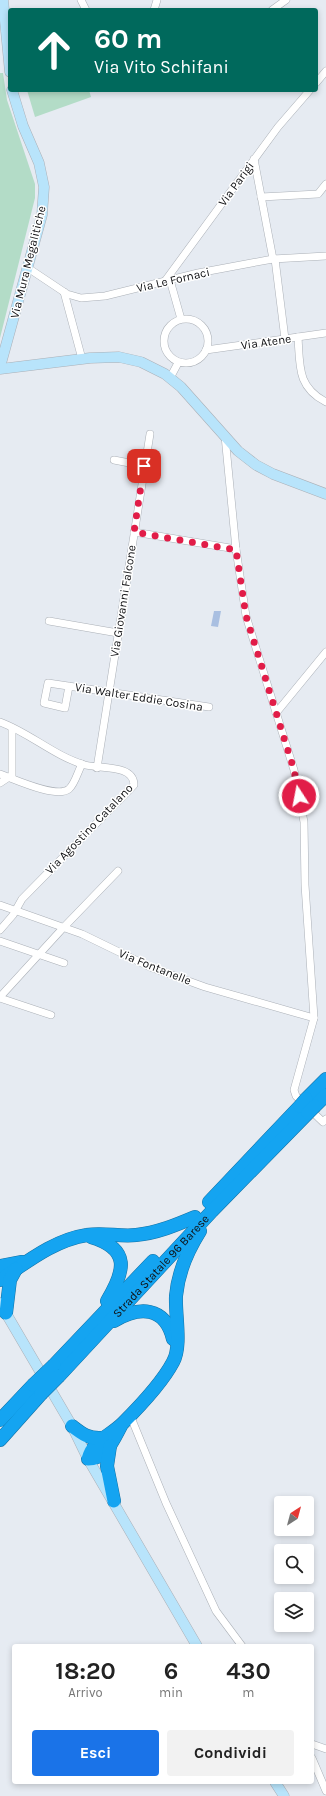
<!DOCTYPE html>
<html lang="it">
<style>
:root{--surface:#fff;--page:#f2f2f2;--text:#222;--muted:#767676;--accent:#1a73e8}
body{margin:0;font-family:Karla,sans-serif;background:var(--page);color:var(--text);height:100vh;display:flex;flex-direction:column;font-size:15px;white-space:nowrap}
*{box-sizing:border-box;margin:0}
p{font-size:13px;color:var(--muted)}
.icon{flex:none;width:22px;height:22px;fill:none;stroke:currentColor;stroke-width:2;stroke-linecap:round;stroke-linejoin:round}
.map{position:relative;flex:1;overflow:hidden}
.sheet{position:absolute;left:12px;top:1644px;width:302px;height:140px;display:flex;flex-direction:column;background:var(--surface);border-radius:4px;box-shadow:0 2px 6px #0003}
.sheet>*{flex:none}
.top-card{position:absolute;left:8px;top:8px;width:310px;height:84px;border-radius:4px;box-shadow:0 2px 6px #0003;background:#00695c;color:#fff;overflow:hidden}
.needle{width:26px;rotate:36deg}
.tools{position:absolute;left:274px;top:1496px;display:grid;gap:8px}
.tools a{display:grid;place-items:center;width:40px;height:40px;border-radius:4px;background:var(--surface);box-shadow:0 2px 6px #0003;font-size:20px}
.pin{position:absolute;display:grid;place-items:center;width:34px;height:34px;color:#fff;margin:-17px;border-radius:8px;box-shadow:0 2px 6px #0006}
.me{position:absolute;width:44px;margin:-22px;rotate:349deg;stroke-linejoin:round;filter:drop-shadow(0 0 3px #0008)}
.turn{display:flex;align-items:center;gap:14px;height:84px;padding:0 20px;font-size:18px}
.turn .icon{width:52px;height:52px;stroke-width:2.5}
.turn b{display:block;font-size:28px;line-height:34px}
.eta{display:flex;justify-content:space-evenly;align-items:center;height:68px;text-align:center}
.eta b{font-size:24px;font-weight:700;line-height:28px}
.primary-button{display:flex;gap:8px;margin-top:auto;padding:8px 20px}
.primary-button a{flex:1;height:46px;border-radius:4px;background:var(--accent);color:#fff;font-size:16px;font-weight:700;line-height:46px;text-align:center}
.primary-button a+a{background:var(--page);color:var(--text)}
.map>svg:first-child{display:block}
</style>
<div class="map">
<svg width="326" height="1796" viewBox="0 0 326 1796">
<rect width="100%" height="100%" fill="#e6ebf2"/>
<g fill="#b3dcc7">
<path d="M0 73H3L7 100 35 184V198L0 338Z"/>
<path d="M27 90H89L91 97 35 117Z"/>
</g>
<path fill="#a9bfe1" d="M214 611H221L218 627 211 626Z"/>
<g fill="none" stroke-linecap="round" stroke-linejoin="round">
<defs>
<g id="street">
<path d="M81 0 86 10"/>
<path d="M154 10 157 0"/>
<path d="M272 10 286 0"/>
<path d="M316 83 326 71"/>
<path d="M254 159 273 259"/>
<path d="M261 197 318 194 326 184"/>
<path d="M275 259 285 339"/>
<path d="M28 268 67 294 81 298 105 296 198 273 273 259 326 256"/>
<path d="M170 280 181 319"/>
<path d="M165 281 278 127 310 90"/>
<path d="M64 292 82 359"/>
<circle cx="186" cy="341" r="22"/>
<path d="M298 337C300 366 297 387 326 402"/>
<path d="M206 350 326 333"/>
<path d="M170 378 178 363"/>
<path d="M225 436 236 549 246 616 294 770 304 822 305 885 314 1018 294 1090 296 1096 323 1122 326 1119"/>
<path d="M114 460 145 466"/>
<path d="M134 532 236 549"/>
<path d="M49 621 118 633"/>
<path d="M69 686 65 708 44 703 48 683C102 691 156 699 209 707"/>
<path d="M276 713 326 652"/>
<path d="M0 722C30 733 54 756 85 765 100 769 134 764 134 785L22 899 13 915 0 930"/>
<path d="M12 728V778"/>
<path d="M97 768 150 434"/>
<path d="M0 774C14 779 57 799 69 789 75 784 78 771 82 764"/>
<path d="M0 783 9 777"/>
<path d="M0 905 82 934 150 967 205 987 314 1018"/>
<path d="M0 941 64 963"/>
<path d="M0 997 63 928 118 871"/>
<path d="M0 998 51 1015"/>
<path d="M130 1415 166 1503 216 1611 242 1646"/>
<path d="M312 1744 326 1749"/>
<path d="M312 1758 326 1791"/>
</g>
<g id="secondary">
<path d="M3 0 10 72"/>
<path d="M0 367 42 215 44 187 39 163 23 126 12 90"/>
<path d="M0 369 90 358 119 357 141 362 165 374 181 387 238 451 256 465 273 474 326 494"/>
<path d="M0 1303 72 1426 88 1459 197 1646"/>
<path d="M275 1782 284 1796"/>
</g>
<g id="highway">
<path d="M306 1099 326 1079"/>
<path d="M315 1106 326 1095"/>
<path d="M209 1202 300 1106"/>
<path d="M91 1237C131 1249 125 1271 107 1301"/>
<path d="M0 1266 22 1262"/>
<path d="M0 1280C27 1262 54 1240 87 1235 103 1232 120 1237 136 1235 157 1233 176 1225 195 1217"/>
<path d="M6 1313 10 1280 16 1269"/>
<path d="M114 1321C139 1306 165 1306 173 1339"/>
<path d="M54 1365 153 1261"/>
<path id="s1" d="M59 1376 212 1211 308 1113"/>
<path d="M0 1420 33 1385"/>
<path d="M122 1424C114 1438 107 1459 88 1459 94 1439 109 1437 123 1423 138 1408 163 1381 173 1362 182 1346 175 1315 176 1296 178 1273 188 1250 200 1231"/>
<path d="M72 1426C82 1434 89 1439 102 1438"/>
<path d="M0 1440 41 1394"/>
<path d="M110 1446 107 1466 114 1501"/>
</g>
</defs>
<use href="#street" stroke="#abb0b7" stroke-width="8"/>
<use href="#secondary" stroke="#abb0b7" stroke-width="11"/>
<use href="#highway" stroke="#1371a4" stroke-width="14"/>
<use href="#street" stroke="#fff" stroke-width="7"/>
<use href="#secondary" stroke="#b8e4fb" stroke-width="10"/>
<use href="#highway" stroke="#14a4f1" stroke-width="13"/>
<defs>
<g id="highway-bridge">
<path d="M300 1106 306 1099"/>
<path d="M308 1113 315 1106"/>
<path d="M33 1385 54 1365"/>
<path d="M41 1394 59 1376"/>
</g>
</defs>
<use href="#highway-bridge" stroke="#1371a4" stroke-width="14" stroke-linecap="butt"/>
<use href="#highway-bridge" stroke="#14a4f1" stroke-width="13"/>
</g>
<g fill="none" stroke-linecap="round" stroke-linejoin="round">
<path stroke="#e11d48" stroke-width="7" stroke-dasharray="0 12.6" d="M144 466 134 532 236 550 246 616 294 770 299 796"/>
</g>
<g text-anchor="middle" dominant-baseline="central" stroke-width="3" stroke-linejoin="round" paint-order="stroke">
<g font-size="12" fill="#101114" stroke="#fff">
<text transform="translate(236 184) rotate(-54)">Via Parigi</text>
<text transform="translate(28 262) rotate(-76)">Via Mura Megalitiche</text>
<text transform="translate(173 280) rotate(-13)">Via Le Fornaci</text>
<text transform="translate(266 342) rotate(-8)">Via Atene</text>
<text transform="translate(123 601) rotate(-81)">Via Giovanni Falcone</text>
<text transform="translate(139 697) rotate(9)">Via Walter Eddie Cosina</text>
<text transform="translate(89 829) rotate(-46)">Via Agostino Catalano</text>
<text transform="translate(155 967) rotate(22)">Via Fontanelle</text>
<text stroke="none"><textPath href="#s1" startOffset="150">Strada Statale 96 Barese</textPath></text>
</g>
</g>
</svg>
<div class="tools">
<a><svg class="needle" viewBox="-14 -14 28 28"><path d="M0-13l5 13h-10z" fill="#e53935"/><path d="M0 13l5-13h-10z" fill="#767676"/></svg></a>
<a><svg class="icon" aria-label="search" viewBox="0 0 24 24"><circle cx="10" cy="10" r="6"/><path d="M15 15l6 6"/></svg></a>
<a><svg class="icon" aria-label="layers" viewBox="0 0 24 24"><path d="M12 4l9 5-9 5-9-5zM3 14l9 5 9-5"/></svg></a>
</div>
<div class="pin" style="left:144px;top:466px;background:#d93025"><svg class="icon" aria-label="arrive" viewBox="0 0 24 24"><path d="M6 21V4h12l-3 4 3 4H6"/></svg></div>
<svg class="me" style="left:299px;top:796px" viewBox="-20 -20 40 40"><circle r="17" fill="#e11d48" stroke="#fff" stroke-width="3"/><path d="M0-11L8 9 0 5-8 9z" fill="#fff"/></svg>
<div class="top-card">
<div class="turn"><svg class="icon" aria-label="ahead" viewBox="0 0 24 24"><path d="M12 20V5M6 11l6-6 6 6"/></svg><div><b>60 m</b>Via Vito Schifani</div></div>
</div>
<section class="sheet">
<div class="eta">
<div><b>18:20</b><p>Arrivo</p></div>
<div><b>6</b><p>min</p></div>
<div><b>430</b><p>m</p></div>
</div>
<div class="primary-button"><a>Esci</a><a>Condividi</a></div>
</section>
</div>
